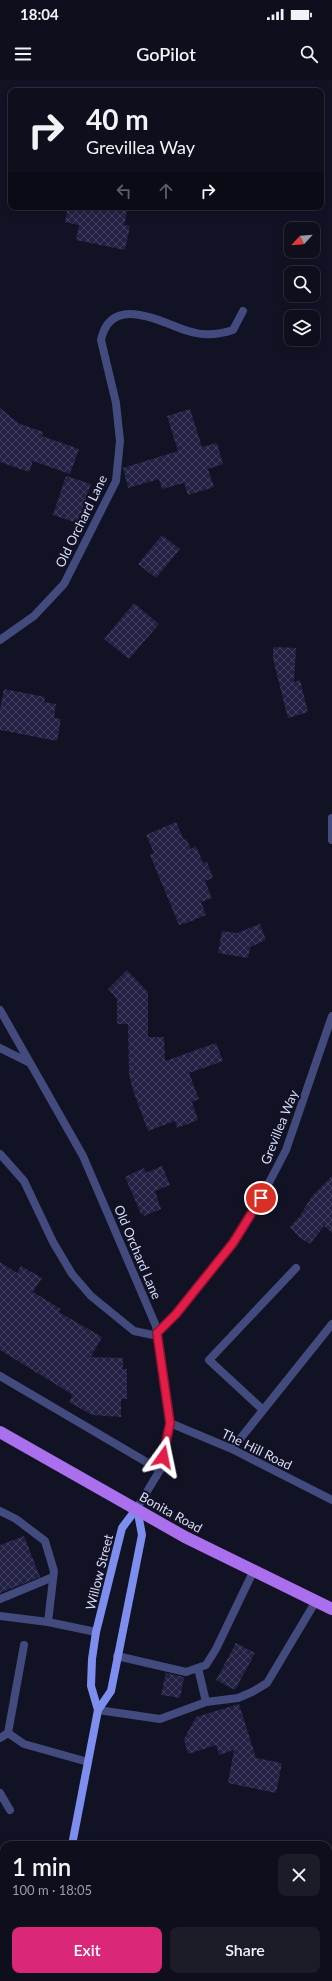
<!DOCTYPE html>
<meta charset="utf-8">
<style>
:root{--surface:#0e0e1c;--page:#1c1c29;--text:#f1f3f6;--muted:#9b9ca3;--line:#2e2e3b;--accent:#db2777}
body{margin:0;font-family:Lato,sans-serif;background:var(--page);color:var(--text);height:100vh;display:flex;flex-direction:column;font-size:15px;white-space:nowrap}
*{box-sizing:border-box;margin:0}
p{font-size:13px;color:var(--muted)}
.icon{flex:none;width:22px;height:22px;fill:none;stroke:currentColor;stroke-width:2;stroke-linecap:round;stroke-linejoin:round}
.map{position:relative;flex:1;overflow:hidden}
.side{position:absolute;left:0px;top:1761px;width:332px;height:140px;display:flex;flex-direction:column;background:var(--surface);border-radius:12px 12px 0 0;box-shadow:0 2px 6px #0003,0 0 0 1px var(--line)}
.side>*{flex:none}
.banner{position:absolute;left:8px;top:8px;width:316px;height:122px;border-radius:8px;box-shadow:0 2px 6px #0003,0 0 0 1px var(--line);background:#0e0e1c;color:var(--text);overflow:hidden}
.needle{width:26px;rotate:244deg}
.fabs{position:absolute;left:284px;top:142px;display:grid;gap:8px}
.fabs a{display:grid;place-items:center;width:36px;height:36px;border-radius:8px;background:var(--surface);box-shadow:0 2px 6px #0003,0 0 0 1px var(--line);font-size:20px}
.pin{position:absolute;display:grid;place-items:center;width:34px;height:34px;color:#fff;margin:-17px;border:2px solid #fff;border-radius:50%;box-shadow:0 1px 4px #0007}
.me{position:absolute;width:44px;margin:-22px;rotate:12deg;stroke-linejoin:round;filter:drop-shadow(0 0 3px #0008)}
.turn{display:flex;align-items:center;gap:14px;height:84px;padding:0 12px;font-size:18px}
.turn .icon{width:52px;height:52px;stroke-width:2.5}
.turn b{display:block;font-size:28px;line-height:34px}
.lanes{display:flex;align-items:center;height:38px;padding:0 12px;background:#0003;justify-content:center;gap:20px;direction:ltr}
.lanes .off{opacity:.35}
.round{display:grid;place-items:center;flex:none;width:42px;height:42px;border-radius:8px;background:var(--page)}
.headline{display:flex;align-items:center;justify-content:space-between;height:68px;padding:0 12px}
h1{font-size:24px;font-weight:600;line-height:30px}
.action{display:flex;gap:8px;margin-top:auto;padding:8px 12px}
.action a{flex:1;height:46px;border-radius:8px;background:var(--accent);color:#fff;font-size:16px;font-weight:600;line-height:46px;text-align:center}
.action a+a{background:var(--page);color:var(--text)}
.status{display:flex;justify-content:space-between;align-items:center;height:28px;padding:0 20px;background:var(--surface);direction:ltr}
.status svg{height:11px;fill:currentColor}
header{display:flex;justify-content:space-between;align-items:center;height:52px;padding:0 12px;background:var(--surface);font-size:18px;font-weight:600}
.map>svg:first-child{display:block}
</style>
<div class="status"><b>18:04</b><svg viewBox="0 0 49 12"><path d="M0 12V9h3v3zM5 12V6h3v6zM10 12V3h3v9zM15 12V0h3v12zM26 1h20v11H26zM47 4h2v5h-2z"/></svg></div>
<header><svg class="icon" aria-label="menu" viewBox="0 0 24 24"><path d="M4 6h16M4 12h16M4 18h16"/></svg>GoPilot<svg class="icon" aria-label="search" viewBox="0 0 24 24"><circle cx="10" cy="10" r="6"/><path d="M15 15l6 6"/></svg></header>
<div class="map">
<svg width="332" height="1901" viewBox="0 0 332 1901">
<defs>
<pattern id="building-cross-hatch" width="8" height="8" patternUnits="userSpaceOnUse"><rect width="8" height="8" fill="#222144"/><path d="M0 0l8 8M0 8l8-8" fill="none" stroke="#424160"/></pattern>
</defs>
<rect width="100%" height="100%" fill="#121225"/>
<g fill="url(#building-cross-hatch)">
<path d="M68 127H128L124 145 130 146 125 170 76 160 79 145 65 142Z"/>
<path d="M0 328 18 343 43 352 42 356 79 369 70 394 33 381 29 392 0 382Z"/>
<path d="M190 329 202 367 217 363 223 384 208 389 214 407 188 415 184 403 162 409 159 399 128 408 123 388 178 371 167 336Z"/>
<path d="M66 396 91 404 77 443 53 435Z"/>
<path d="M162 455 180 469 156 498 138 484Z"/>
<path d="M134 523 159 544 129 579 104 559Z"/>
<path d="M273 567 296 568 294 602 300 600 308 632 288 638 273 579Z"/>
<path d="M4 609 45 617 44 622 56 624 54 638 61 639 57 661 0 650V629Z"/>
<path d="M176 742 184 760 186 759 191 769 196 766 203 783 207 782 213 798 205 801 212 818 201 822 206 835 184 844 183 843 179 845 150 775 154 773 146 755Z"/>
<path d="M260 844 266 860 250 867 248 878 218 873 222 851 237 853Z"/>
<path d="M127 890 148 912V957H164L165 981 216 963 223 981 189 993 199 1019 192 1022 198 1040 177 1048 175 1041 148 1051 134 1013 129 995 128 944H117V919L108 909Z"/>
<path d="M162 1086 170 1105 155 1111 161 1129 144 1136 143 1133 141 1134 125 1097 144 1088 146 1093Z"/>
<path d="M332 1096V1153L324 1146 310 1164 299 1157 290 1147 300 1136 312 1116Z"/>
<path d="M0 1182 17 1193 21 1186 42 1198 33 1212 61 1229 59 1232 102 1257 91 1277 123 1278V1289H127V1319H121V1337L92 1335 69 1322 73 1315 0 1270Z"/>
<path d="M24 1456 40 1497 0 1513V1465Z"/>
<path d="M236 1563 255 1573 235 1610 216 1600Z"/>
<path d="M166 1593 184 1597 180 1618 161 1615Z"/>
<path d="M239 1624 256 1678 282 1683 276 1713 228 1703 234 1670 219 1675 216 1665 188 1674 184 1659 196 1637Z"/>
</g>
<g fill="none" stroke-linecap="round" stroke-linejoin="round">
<g stroke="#434b7e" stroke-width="8">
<path d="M0 1074 24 1101 53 1162 72 1194 91 1216 134 1251 158 1256"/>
<path d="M0 1296 160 1390"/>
<path d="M263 1330 209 1280 296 1188"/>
<path d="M232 1369 332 1244"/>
<path d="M0 1431 16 1439 45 1461 54 1491 48 1542 96 1552"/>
<path d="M0 1519 53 1497"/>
<path d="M0 1536 48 1542"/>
<path d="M117 1576 186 1592 206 1585 216 1569 254 1490"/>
<path d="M198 1588 206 1622"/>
<path d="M98 1630 160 1639 206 1622 238 1618 252 1612 267 1603 316 1521"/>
<path d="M8 1653 24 1565"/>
<path d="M0 1658 8 1653 24 1664 88 1682"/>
<path d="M0 1713 10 1730"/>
</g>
<g stroke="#434b7e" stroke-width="8">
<path d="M0 560 34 536 64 504 116 401 120 361 116 323 101 260C111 213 160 242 188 251 203 256 218 255 233 250L243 231"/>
<path d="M332 738V760"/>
<path d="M0 930 83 1076 156 1246 170 1343 160 1390 137 1428"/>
<path d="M0 968 28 982"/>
<path d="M157 1253 176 1234 233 1163 261 1118 286 1070 332 936"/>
<path d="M170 1343 232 1369 332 1420"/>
</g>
<g stroke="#7d8eef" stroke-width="8">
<path d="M98 1630 91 1606 92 1579 96 1552 122 1448 137 1428"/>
<path d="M72 1765 98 1630 111 1611 142 1455 137 1428"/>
<path d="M44 1901 45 1897"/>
</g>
<path stroke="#a96fed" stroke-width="12" d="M0 1352 185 1457 332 1529"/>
</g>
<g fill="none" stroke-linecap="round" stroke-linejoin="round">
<defs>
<path id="route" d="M163 1377 170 1343 157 1253 176 1234 233 1163 261 1118"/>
</defs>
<use href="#route" stroke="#92132f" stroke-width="10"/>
<use href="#route" stroke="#e11d48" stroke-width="7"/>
</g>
<g text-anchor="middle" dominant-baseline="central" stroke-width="4" stroke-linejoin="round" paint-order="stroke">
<g font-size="13" fill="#dbdcfb" stroke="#121225">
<text transform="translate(81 441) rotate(-64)">Old Orchard Lane</text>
<text transform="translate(279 1047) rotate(-68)">Grevillea Way</text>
<text transform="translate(138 1172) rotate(67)">Old Orchard Lane</text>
<text transform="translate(257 1369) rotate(26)">The Hill Road</text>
<text transform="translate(171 1432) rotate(29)">Bonita Road</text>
<text transform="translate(99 1492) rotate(-76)">Willow Street</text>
</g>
</g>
</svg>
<div class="fabs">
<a><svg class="needle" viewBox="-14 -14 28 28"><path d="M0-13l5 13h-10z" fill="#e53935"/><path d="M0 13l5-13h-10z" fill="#9b9ca3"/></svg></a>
<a><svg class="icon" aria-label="search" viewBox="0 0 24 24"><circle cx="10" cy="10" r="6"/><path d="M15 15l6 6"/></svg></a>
<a><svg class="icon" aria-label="layers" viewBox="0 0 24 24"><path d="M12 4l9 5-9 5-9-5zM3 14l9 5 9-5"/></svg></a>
</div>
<div class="pin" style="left:261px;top:1118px;background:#d93025"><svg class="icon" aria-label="arrive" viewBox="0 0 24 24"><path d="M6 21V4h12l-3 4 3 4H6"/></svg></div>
<svg class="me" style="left:163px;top:1377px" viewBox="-20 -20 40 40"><path d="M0-17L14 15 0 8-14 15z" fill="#e11d48" stroke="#fff" stroke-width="4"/></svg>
<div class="banner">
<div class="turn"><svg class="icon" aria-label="right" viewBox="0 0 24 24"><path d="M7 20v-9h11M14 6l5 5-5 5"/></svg><div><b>40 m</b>Grevillea Way</div></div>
<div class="lanes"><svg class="icon off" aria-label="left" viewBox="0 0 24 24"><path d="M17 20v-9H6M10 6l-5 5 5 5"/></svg><svg class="icon off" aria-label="ahead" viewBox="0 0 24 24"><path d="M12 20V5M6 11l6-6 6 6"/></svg><svg class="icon" aria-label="right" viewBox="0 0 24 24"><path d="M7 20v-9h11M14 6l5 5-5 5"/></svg></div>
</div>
<section class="side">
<div class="headline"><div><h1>1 min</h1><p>100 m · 18:05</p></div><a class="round"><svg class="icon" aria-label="close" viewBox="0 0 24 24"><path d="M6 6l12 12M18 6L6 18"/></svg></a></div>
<div class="action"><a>Exit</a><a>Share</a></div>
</section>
</div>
